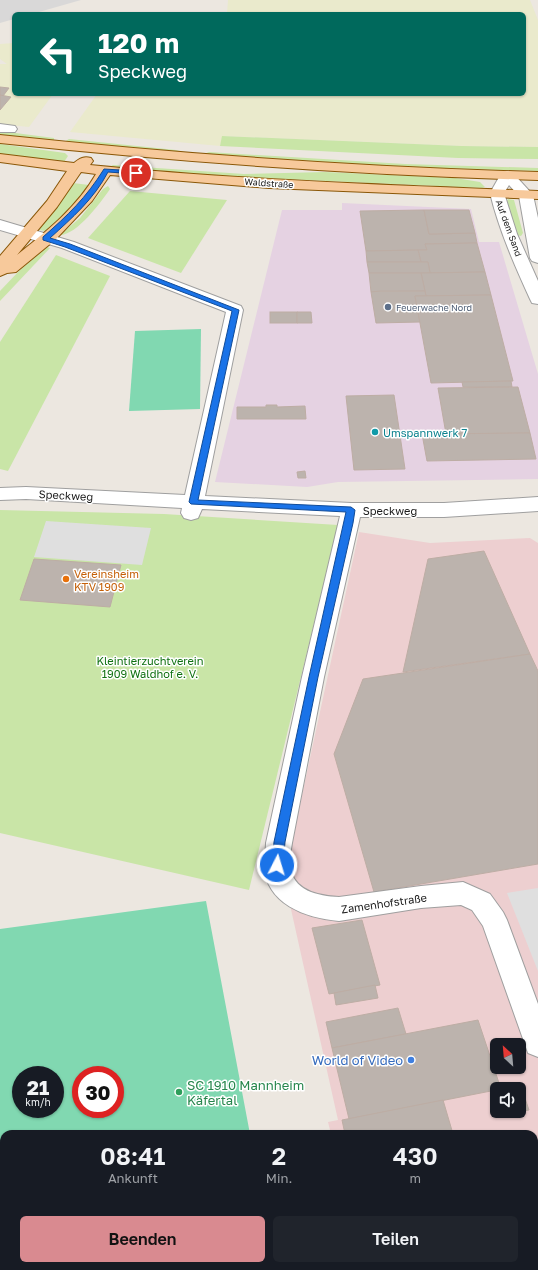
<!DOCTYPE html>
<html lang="de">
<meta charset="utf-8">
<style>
:root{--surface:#171b24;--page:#20242c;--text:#f1f3f6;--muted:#9ea1a6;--accent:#d98a90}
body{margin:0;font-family:"Golos Text",sans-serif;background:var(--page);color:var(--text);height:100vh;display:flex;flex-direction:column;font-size:15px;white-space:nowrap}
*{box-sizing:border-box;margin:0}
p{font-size:13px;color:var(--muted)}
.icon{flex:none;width:22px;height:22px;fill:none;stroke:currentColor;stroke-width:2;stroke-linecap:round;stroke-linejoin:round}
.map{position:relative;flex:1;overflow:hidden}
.drawer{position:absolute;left:0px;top:1130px;width:538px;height:140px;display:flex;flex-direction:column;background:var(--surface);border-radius:12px 12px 0 0;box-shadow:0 1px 3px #0004}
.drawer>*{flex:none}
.top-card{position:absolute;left:12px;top:12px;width:514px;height:84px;border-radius:6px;box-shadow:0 1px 3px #0004;background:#00695c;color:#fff;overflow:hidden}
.needle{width:26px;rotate:334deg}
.controls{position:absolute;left:490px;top:1038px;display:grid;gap:8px}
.controls a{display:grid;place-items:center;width:36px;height:36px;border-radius:6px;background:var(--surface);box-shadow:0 1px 3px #0004;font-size:20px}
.speed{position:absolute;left:12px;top:1066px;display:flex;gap:8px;font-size:20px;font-weight:700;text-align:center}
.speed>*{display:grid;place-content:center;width:52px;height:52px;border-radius:50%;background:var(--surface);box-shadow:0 1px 3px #0004;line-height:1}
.speed small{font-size:10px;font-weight:400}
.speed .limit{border:6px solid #d22;background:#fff;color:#111}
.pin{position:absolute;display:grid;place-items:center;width:34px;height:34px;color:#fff;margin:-17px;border:2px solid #fff;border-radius:50%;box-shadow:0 1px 4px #0007}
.me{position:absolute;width:44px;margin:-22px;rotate:5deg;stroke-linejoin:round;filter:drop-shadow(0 0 3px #0008)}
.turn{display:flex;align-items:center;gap:14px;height:84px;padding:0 20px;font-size:18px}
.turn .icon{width:52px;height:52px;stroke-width:2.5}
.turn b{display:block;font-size:28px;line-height:34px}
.eta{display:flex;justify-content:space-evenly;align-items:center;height:68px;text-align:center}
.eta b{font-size:24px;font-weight:600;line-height:28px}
.primary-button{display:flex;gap:8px;margin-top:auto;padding:8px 20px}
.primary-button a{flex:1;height:46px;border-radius:6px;background:var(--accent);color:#111;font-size:16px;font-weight:600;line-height:46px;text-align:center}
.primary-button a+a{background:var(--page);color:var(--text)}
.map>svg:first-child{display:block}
</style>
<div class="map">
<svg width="538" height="1270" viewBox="0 0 538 1270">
<rect width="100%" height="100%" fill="#ece7e0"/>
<path fill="#d9d8d8" d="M0 0H81L32 14H14V19L0 23Z"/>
<path fill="#edcfd0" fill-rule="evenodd" d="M359 532 430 543 530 538 538 543V1270H358L357 1266H534V1134H331L328 1122 338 1120 284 878ZM497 1045H519V1067H497ZM497 1089H519V1111H497Z"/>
<path fill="#e5d2e2" d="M342 203 471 209 479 242H499L538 374V479L338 482 307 487 215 482 282 210H342Z"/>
<g fill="#eaeacc">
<path d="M228 0H530L538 20V147L462 146 223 136 220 146 70 132 97 94H524V14H227Z"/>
<path d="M14 43V94H53L29 127 0 124V64H7L0 59V44Z"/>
</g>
<g fill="#c9e5a7">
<path d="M0 131 54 138V141L0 135Z"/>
<path d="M222 136 462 146 538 147V159L458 158 220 146Z"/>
<path d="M69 139 176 150 189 154 64 142Z"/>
<path d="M0 144 65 153 68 156 64 162 0 154Z"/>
<path d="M209 152 405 164 538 168V171L403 167 204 154Z"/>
<path d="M113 165 244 174 325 172 455 178 480 182 485 187 482 188 235 177 113 167 111 166Z"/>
<path d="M73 183 89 185 67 211 46 231 38 230 53 212Z"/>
<path d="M108 186 110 189C101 202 77 235 60 235L80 218 103 189Z"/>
<path d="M130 191 227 200 181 273 88 238Z"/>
<path d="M508 199 514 200 523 233 521 236 516 235 506 203Z"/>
<path d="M47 247 50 248 0 301V291L20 270Z"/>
<path d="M56 255 110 276 8 471 0 469V342Z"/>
<path d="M0 510 164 514 338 525 249 890 0 833Z"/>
</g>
<g fill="#81d8b1" fill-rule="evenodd">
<path d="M201 329 200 409 129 411 135 331Z"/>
<path d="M206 901 250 1134H4V1266H276V1270H0V929ZM21 1075H55V1109H21ZM81 1075H115V1109H81Z"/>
</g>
<g fill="#dfdfdf">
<path d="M46 521 151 528 142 565 34 557Z"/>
<path d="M538 888V971L507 893Z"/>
</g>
<g fill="#bcb3ad" stroke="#bdada4">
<path d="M0 87 9 88 3 96 0 95Z"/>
<path d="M0 95 11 97 0 110Z"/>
<path d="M424 210 429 234 475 233 477 243 425 244 427 250 366 251 360 211Z"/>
<path d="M424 210H469L475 233 429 234Z"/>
<path d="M477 243 485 272 430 273 428 262H421L418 250H427L425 244Z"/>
<path d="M418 250 421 262H367L366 251Z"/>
<path d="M367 262H428L430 273H369Z"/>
<path d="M485 272 491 295 426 296 421 273Z"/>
<path d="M369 273H421L425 291 371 292Z"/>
<path d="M380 291H425L426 296H415L420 322 376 323 371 292Z"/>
<path d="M491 295 513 381 431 383 415 296Z"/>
<rect x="270" y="312" width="27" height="11"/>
<path d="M297 312H311L312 323H297Z"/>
<path d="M511 381 512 387H463L462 382Z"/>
<path d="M518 387 530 433 446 434 438 388Z"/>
<path d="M394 395 405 469 354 470 346 396Z"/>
<path d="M266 405H277V407L305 406 306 419H237V407H266Z"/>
<path d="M530 433 536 459 427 461 422 434Z"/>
<path d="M305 471 306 478H298L297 472Z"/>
<path d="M484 551 530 654 403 672 428 559Z"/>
<path d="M34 559 121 565 110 607 20 600Z"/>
<path d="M530 654 538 671V864L374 892 334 754 363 679Z"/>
<path d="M362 920 380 985 329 994 312 928Z"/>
<path d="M375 985 378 998 336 1005 334 993Z"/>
<path d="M398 1008 406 1034 332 1048 326 1022Z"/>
<path d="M478 1020 501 1089 349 1119 332 1048Z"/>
<path d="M520 1084 529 1110 514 1113 513 1111H519V1089H506L505 1087Z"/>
<path d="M443 1100 453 1134H345L342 1120Z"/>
<path d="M538 1230V1270H378L377 1266H534V1231Z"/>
</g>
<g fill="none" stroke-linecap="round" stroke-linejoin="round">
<defs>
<g id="minor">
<path d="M0 124 15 126 17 129 15 132H0Z"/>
<path d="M507 171 512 172 533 195 538 218V263L532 261 530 258 519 196 509 185 504 193 517 234 538 281V304L532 303 530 299C514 264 499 230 490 193L502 172Z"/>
<path d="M0 220 74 242 241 306 243 310 205 496 351 503H444L538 497V511L444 517H360L324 677 292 843C291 850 289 858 290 865 292 891 318 896 339 897L421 886 463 882 490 894 503 912 507 920 538 1004V1057L528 1053 483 926 472 910 461 905 421 908 339 921C305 918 266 904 264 865 264 858 266 850 266 843L302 677 340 516 202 509 198 518 191 520 184 518 181 513 182 508 26 499 0 500V488L26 487 185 495 226 312 62 248 0 230Z"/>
</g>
<g id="major">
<path d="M0 135C179 154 358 167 538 172V180C358 175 179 162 0 143Z"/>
<path d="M0 154 74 163C80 158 84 156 91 158L93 161 90 165C239 180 389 185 538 191V199L269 188 110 175 92 201 56 239 16 272 7 273 0 276V256L47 201 67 171 0 162ZM81 172 96 174C77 207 47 231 17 255L57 207Z"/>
</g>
</defs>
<use href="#minor" stroke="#9f9f9f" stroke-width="2"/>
<use href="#major" stroke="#8a5707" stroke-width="2"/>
<use href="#minor" fill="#fff" fill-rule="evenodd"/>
<use href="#major" fill="#f7c99b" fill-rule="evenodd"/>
</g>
<path fill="#1a73e8" stroke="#114b97" d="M104 169 136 171 139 173 136 174 108 172C94 199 72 218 50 238L70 244 239 310 198 500 351 507 355 510 353 523 318 677 285 842 283 865 281 868 277 870 274 868 272 865 274 842 309 677 346 512 191 504 189 502 232 311 65 247 43 240V237C68 215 86 198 104 169Z"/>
<circle fill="#5c6f8a" stroke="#fff" stroke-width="1.5" cx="388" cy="307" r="4"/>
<circle fill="#0f9aa8" stroke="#fff" stroke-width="1.5" cx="375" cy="432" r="4"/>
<circle fill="#e8710a" stroke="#fff" stroke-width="1.5" cx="66" cy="579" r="4"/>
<circle fill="#3f7fe0" stroke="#fff" stroke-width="1.5" cx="411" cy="1060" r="4"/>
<circle fill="#2e9e5b" stroke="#fff" stroke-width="1.5" cx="179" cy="1092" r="4"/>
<g text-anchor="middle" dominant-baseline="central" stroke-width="3" stroke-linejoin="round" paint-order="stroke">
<g font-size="9" fill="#1b1b1b" stroke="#fff">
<text transform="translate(269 183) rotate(4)">Waldstraße</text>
<text transform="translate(509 228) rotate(70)">Auf dem Sand</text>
</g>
<g font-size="9" fill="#4e5e75" stroke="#fff" text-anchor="start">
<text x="396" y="307">Feuerwache Nord</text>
</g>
<g font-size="11" fill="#0d838f" stroke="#fff" text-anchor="start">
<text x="383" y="432">Umspannwerk 7</text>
</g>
<g font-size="11" fill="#1b1b1b" stroke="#fff">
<text transform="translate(66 495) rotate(3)">Speckweg</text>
<text x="390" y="510">Speckweg</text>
<text transform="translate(384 903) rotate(-8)">Zamenhofstraße</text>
</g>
<g font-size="11" fill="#c56008" stroke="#fff" text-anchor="start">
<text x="74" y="573">Vereinsheim<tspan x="74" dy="13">KTV 1909</tspan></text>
</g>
<g font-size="11" fill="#107112" stroke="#fff">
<text x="150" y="660">Kleintierzuchtverein<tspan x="150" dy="13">1909 Waldhof e. V.</tspan></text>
</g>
<g font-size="13" fill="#366cbe" stroke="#fff" text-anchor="end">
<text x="403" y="1060">World of Video</text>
</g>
<g font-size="13" fill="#27864d" stroke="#fff" text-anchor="start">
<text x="187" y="1085">SC 1910 Mannheim<tspan x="187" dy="15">Käfertal</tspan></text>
</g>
</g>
</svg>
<div class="controls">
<a><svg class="needle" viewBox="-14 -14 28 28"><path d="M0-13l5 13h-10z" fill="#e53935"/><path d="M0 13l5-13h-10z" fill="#9ea1a6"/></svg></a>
<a><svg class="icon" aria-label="sound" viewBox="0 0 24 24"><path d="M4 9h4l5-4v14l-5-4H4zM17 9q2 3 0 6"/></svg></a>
</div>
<div class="speed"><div>21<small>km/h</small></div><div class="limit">30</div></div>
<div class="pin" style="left:136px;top:173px;background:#d93025"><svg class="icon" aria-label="arrive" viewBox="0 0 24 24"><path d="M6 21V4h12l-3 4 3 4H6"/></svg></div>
<svg class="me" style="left:277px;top:865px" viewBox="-20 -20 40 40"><circle r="17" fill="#1a73e8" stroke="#fff" stroke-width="3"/><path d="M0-11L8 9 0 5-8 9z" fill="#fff"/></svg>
<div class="top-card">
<div class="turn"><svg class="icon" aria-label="left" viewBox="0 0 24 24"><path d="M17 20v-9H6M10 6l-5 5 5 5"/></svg><div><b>120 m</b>Speckweg</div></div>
</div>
<section class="drawer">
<div class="eta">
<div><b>08:41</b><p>Ankunft</p></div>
<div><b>2</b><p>Min.</p></div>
<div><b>430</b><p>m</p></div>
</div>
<div class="primary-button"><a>Beenden</a><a>Teilen</a></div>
</section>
</div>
